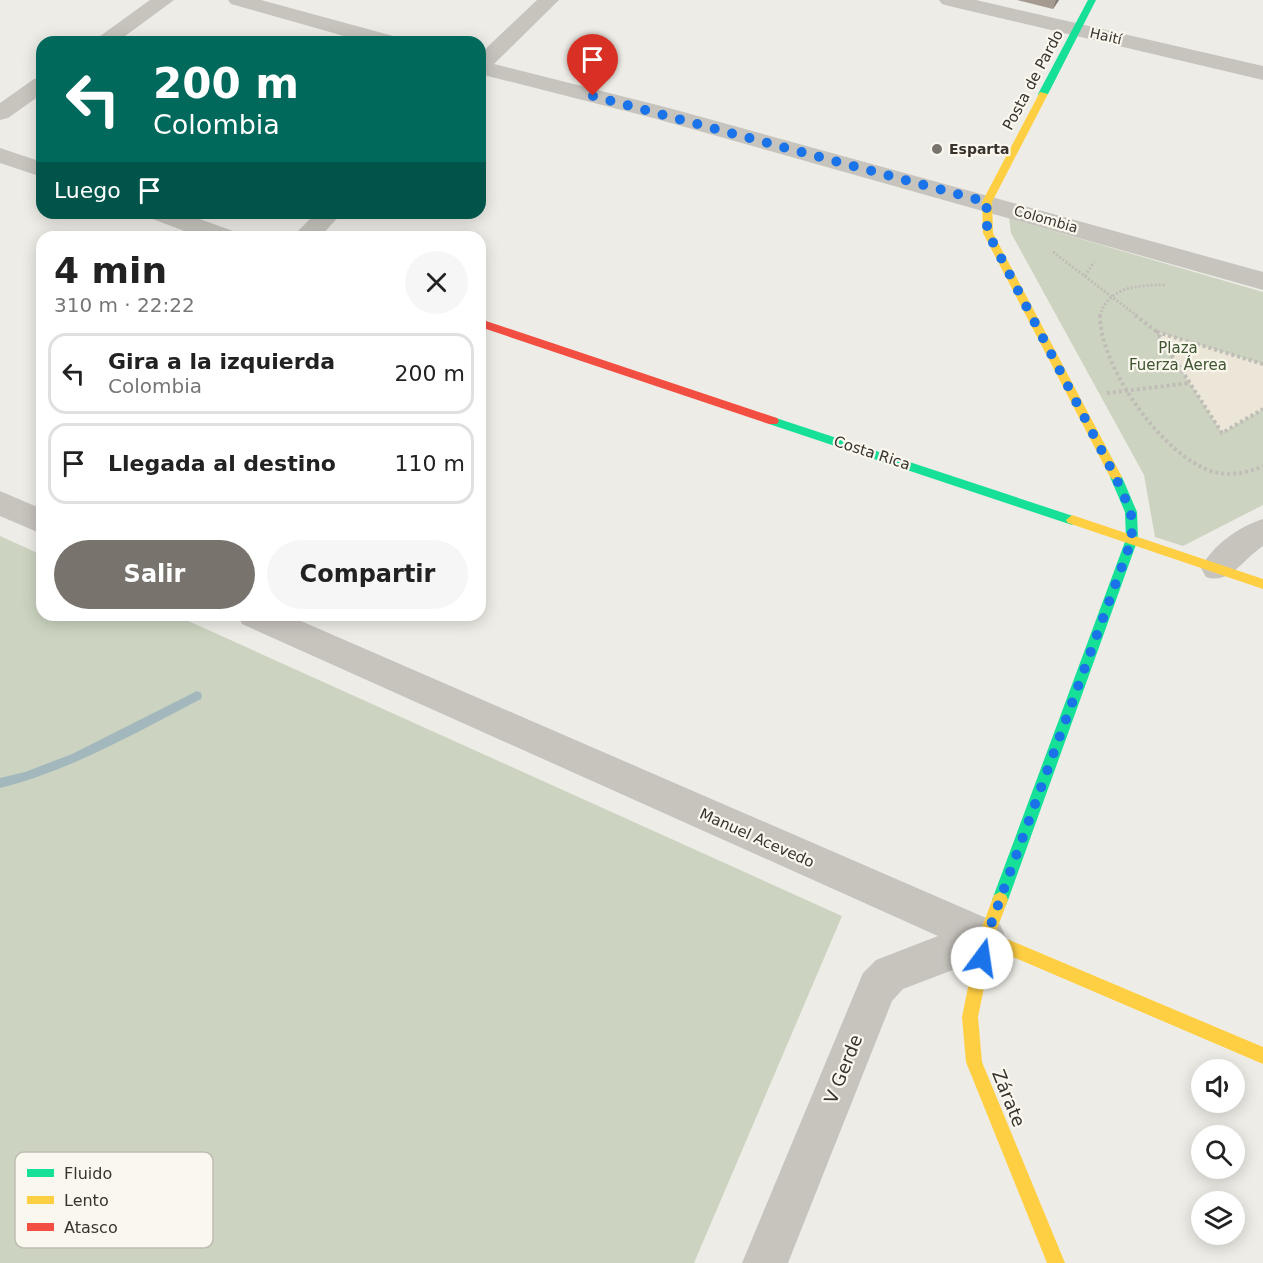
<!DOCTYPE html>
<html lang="es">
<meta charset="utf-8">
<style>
:root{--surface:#fff;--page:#f6f6f6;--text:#222;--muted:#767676;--line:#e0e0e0;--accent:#78746d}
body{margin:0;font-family:"DejaVu Sans",sans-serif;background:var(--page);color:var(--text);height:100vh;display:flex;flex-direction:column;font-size:22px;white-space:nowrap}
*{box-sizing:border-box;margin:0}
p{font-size:20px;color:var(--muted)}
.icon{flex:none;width:33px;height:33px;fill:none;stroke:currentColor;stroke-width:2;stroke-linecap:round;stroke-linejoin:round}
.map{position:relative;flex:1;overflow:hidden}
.sheet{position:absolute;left:36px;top:231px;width:450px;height:390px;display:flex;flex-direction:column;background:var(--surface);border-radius:18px;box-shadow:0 3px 15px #0003}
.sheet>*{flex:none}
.hud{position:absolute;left:36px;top:36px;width:450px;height:183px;border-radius:18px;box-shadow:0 3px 15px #0003;background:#00695c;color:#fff;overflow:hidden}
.tools{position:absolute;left:1191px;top:1059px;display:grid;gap:12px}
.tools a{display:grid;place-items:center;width:54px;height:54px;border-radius:50%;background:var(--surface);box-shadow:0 3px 15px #0003;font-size:30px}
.pin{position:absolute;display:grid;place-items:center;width:51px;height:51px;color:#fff;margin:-62px -26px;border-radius:50% 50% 50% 0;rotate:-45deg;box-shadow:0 0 6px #0007}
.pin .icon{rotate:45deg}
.me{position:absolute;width:66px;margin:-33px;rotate:14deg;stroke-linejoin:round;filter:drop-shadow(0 0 4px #0008)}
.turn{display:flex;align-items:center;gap:21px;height:126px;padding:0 18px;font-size:27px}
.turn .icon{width:78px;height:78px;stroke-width:2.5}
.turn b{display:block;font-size:42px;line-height:51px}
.then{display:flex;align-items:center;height:57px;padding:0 18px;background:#0003;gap:12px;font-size:22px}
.round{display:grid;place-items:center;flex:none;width:63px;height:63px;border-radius:32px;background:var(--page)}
.summary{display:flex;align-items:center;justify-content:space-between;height:102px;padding:0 18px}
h1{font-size:36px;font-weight:700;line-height:45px}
.cta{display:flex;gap:12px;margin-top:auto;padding:12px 18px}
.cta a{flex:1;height:69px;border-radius:36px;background:var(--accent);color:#fff;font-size:24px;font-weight:700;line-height:69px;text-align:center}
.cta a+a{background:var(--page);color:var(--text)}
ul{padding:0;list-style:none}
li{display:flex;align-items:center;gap:18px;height:81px;margin:0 12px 9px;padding:0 6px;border:3px solid var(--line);border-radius:18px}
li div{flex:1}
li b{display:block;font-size:22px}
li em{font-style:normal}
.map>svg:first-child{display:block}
</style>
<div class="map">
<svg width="1263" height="1263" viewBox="0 0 1263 1263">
<rect width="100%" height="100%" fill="#eeece6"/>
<g fill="#ccd4c1">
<path d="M1009 218 1263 292V505L1183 546 1155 537 1144 475 1011 233Z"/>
<path d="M0 536 42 555V615H175L842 916 694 1263H0Z"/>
</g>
<path fill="#ebe6d7" d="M1157 332 1263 364V409L1222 433Z"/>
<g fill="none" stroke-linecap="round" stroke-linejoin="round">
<path fill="#a3b8bd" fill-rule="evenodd" d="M197 691 201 693 202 696 201 699C135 733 72 770 0 788V778L25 772 72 754Z"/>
<g stroke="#c0bdb7" stroke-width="3" stroke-dasharray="2 2" stroke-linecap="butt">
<path d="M1053 252 1137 316"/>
<path d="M1085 276 1094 262"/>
<path d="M1100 316C1108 286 1139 285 1166 285"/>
</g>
<g stroke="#c0bdb7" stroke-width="4" stroke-dasharray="3 3" stroke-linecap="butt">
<path d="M1100 315C1099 366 1164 458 1214 472 1231 476 1248 473 1263 466"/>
<path d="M1135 315 1157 332"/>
<path d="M1263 364 1157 332 1222 433 1263 409"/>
<path d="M1107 393 1190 383"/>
</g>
<g fill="#c7c4be" fill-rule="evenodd">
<path d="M150 0H174L117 42H92Z"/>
<path d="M228 0H261L397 37 400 42H365L231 4Z"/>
<path d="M537 0H559L494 64 669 108 1263 272V290L653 118 480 74V54Z"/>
<path d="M939 0H976L1263 66V80L949 6 942 4Z"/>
<path d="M42 77V94L8 118 0 120V103L34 79Z"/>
<path d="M0 148 42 162V177L0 163Z"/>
<path d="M147 213H183L233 231 237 237H200L150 218Z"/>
<path d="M316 213H342L320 237H292Z"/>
<path d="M0 491 42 509V534L0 516Z"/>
<path d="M1263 519V546C1243 559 1230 585 1206 577L1201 568C1213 545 1238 527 1263 519Z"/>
<path d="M238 615H287L1000 924 1006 938 1000 952 903 989 892 1001 788 1263H742L863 973 876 960 938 936 242 624Z"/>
</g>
<g fill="#16e098" fill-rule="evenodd">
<path d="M1088 0H1096L1048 94 1040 96 1038 94Z"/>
<path d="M773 417 1076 517 1078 520 1072 525 769 424 767 421 769 418Z"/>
<path d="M1116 472 1122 477 1137 512 1138 539 1008 900 1006 905 1000 908 994 905 992 900 1126 539 1125 512 1110 477Z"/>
</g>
<g fill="#ffcf43" fill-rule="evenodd">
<path d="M1040 92 1048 94 992 202 993 233 1122 477 1116 482 1110 477 983 233 982 202Z"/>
<path d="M1072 515 1263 579V589L1068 523 1066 520Z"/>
<path d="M1000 892 1006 895 1008 900 995 934 1263 1047V1064L992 948 978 1017 982 1062 1065 1263H1047L966 1062 962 1017 978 938 994 895Z"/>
</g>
<path fill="#f24e42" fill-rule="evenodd" d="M480 319 777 418 779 421 777 424H769L480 327Z"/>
</g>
<path fill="#a59b91" d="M1017 0H1059L1053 9Z"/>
<path fill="#867e76" d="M1056 0H1059L1053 9Z"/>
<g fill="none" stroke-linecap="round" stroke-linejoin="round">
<path stroke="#1a73e8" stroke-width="10" stroke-dasharray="0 18" d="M593 96 987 202 986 218 988 233 1116 478 1131 512 1132 539 986 938 982 958"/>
</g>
<circle fill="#78746d" stroke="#f9f7ee" stroke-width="2" cx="937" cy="149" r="6"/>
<g text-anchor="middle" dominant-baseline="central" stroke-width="4.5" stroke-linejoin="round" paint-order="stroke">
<g font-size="14" fill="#39332c" stroke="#f9f7ee">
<text transform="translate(1106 36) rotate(13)">Haití</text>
<text transform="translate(1046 219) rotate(16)">Colombia</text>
</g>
<g font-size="14" font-weight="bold" fill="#39332c" stroke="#f9f7ee" text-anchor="start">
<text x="949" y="149">Esparta</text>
</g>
<g font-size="15" fill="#39332c" stroke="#f9f7ee">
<text transform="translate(1033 80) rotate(-62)">Posta de Pardo</text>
<text transform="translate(872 453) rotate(18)">Costa Rica</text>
<text transform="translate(757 838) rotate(24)">Manuel Acevedo</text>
</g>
<g font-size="15" fill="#405532" stroke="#f9f7ee">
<text x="1178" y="348">Plaza<tspan x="1178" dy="17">Fuerza Áerea</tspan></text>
</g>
<g font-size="18" fill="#39332c" stroke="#f9f7ee">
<text transform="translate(843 1069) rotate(-68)">V Gerde</text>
<text transform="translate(1009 1098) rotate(68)">Zárate</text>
</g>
</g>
<rect x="15" y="1152" width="198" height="96" rx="9" fill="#f9f7ee" stroke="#bfbcb4" stroke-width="1.5"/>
<rect x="27" y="1169" width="27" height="8" fill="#16e098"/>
<rect x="27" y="1196" width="27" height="8" fill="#ffcf43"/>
<rect x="27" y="1223" width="27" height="8" fill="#f24e42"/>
<g font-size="16" fill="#39332c">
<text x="64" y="1179">Fluido</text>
<text x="64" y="1206">Lento</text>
<text x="64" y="1233">Atasco</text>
</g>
</svg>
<div class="tools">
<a><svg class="icon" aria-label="sound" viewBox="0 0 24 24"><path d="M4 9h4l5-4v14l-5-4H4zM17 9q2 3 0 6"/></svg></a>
<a><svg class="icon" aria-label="search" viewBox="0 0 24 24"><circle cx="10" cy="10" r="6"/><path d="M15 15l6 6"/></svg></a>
<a><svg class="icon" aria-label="layers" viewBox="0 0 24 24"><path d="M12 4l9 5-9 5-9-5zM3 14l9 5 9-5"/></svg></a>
</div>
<div class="pin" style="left:593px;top:96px;background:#d93025"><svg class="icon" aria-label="arrive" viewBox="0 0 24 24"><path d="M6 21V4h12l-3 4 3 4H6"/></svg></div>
<svg class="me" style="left:982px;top:958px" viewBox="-20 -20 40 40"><circle r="19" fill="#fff"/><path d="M0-13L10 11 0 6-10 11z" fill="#1a73e8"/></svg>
<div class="hud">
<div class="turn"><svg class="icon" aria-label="left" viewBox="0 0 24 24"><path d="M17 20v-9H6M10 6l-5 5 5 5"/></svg><div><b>200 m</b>Colombia</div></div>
<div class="then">Luego<svg class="icon" aria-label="arrive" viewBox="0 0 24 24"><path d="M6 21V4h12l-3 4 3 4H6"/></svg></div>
</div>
<section class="sheet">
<div class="summary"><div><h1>4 min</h1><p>310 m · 22:22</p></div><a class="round"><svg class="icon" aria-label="close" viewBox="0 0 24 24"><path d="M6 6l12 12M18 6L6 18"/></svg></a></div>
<ul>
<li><svg class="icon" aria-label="left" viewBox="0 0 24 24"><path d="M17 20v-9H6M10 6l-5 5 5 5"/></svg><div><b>Gira a la izquierda</b><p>Colombia</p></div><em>200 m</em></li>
<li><svg class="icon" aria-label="arrive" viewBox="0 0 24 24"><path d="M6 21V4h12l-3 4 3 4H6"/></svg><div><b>Llegada al destino</b></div><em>110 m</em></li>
</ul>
<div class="cta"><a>Salir</a><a>Compartir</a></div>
</section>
</div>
